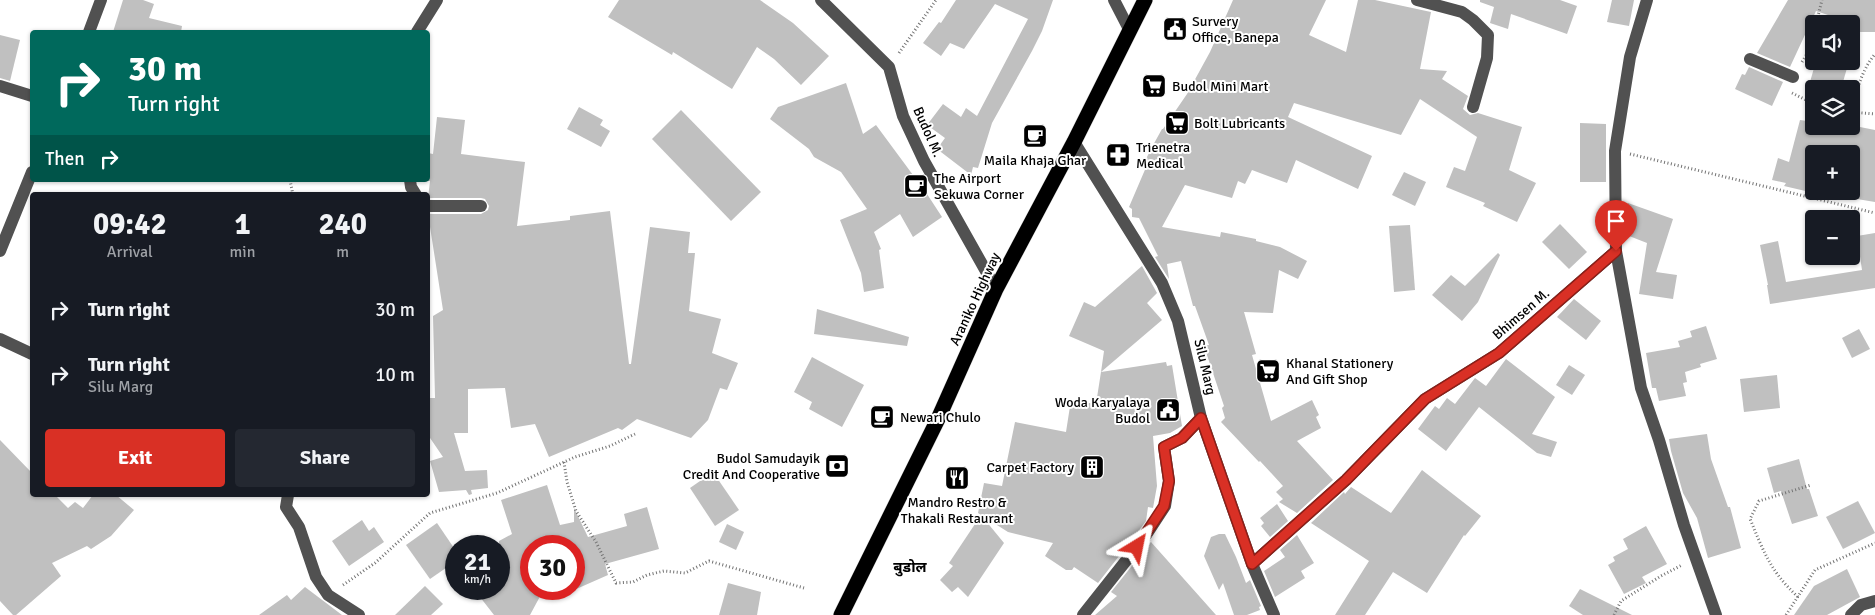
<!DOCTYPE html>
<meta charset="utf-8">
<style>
:root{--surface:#171b24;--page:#242831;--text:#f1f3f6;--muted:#9ea1a6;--accent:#d93025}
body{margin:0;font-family:Signika,"Noto Sans Devanagari",sans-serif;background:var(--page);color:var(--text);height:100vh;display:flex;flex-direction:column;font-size:19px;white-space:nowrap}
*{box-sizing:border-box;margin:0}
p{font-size:16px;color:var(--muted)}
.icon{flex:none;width:28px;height:28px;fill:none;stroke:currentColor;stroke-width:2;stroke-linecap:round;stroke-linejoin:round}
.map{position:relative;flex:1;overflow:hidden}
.drawer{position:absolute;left:30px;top:192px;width:400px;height:305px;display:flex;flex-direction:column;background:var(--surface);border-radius:5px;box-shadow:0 1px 4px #0004}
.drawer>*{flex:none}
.hud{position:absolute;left:30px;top:30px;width:400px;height:152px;border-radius:5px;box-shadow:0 1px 4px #0004;background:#00695c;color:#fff;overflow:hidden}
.controls{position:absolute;left:1805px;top:15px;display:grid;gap:10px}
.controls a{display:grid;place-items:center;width:55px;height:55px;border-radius:5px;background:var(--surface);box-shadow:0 1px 4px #0004;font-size:25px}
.speed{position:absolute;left:445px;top:535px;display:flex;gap:10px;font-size:25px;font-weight:700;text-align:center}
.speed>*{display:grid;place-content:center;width:65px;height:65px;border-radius:50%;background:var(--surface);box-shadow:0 1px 4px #0004;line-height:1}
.speed small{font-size:12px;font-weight:400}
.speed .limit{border:8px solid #d22;background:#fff;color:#111}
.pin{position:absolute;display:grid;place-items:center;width:42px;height:42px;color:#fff;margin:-51px -21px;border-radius:50% 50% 50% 0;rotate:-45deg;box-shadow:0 0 5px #0007}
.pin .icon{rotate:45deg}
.me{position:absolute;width:55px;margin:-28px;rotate:35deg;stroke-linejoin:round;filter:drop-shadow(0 0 4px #0008)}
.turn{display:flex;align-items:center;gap:18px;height:105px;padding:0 15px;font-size:22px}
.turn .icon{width:65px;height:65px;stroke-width:2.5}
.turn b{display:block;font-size:35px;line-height:42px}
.then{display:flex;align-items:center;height:48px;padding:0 15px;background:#0003;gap:10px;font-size:19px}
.eta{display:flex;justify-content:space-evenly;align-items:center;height:85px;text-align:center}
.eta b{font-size:30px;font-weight:700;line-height:35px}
.button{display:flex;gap:10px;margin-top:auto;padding:10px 15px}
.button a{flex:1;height:58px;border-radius:5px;background:var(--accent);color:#fff;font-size:20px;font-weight:700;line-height:58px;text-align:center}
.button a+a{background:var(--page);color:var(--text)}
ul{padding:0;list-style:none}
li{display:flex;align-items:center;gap:15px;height:65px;padding:0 15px}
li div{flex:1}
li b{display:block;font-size:19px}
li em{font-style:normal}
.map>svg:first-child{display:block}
</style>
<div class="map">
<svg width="1875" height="615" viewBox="0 0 1875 615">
<rect width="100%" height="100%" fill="#fff"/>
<g fill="#c0c0c0">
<path d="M123 0H143L154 4 149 18 182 26 181 32H113Z"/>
<path d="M619 0H760L793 23 829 56 801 85 774 59 757 47 732 89 673 52 672 55 608 17Z"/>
<path d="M956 0H1053L1042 31 1032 51 992 123 978 168 973 167 971 175 937 149 945 138 927 125 943 104 961 117 966 108 977 116 1028 19 995 4 964 49 950 43 941 56 923 43 939 22 941 23Z"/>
<path d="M1233 0H1326L1309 35 1346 52 1358 0H1375L1431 12 1420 69 1447 71 1442 79 1468 96 1463 109 1470 115 1478 113 1522 127 1509 170 1536 183 1517 222 1483 206 1485 203 1446 187 1454 167 1465 171 1477 137 1420 99 1401 135 1294 103 1288 117 1372 156 1358 189 1296 160 1287 183 1252 170 1245 184 1238 181 1232 198 1185 185 1162 227 1220 237 1221 232 1256 239V241L1280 247 1307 261 1298 279 1279 270 1273 313 1244 312 1256 354 1252 355 1271 421 1312 400 1319 415 1316 417 1321 428 1297 441 1333 480 1297 513 1279 502 1283 499 1276 492 1283 486 1260 461 1259 462 1221 422 1225 418 1222 408 1224 406 1204 346 1209 345 1195 306H1193L1181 261 1167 264 1169 279 1155 257 1158 256 1139 218 1132 217V209L1129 207 1147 165 1144 163 1152 147 1162 129H1163L1187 94 1210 52Z"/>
<path d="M1480 0H1560L1577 6 1567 34 1511 14 1508 29 1490 23 1494 7 1480 2Z"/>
<path d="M1612 0H1634L1629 26 1607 22Z"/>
<path d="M1788 0H1875V32H1851V24H1825L1828 15 1816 11 1790 67 1757 53Z"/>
<path d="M0 35 20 40 10 81 0 78Z"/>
<path d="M1816 61H1849L1841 89H1808Z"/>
<path d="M1749 67 1783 82 1772 106 1735 89 1742 74 1745 75Z"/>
<path d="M846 83 863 134 876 125 927 194 942 217 913 237 900 214 874 232 881 249 879 250 884 288 864 292 861 273 840 220 867 209 841 172 814 157 809 149 770 119 778 107Z"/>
<path d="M579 107 603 120 600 125 610 131 601 147 567 129Z"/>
<path d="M681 110 761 192 731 221 652 139Z"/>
<path d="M437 117 465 120 461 154 525 162 517 226 570 220V216L610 211 629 364H631L650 227 690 232 688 253H695L689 311 721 319 712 353 738 363 727 390 720 388 708 420 691 438 637 419 622 430 618 428 549 457 535 424 511 428 505 388 468 389V433H454L465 471 487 470 488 488 471 490 472 494 469 495 466 490 439 492 430 461 443 457 428 435V398H435L433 316 443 310 428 214H481L488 210 489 206 485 199 481 198H428L430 181H428V153L433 154Z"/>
<path d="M1800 120 1814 122V126H1855L1875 130V202L1851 198V154H1814V193L1784 186 1786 183 1772 180 1778 158 1789 162Z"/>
<path d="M1580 123 1606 124V182H1580Z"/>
<path d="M1404 172 1426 182 1415 206 1392 195Z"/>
<path d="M1628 203 1673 219 1656 272 1677 275 1673 299 1639 294 1647 243 1624 234Z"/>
<path d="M1560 224 1587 252 1569 269 1542 242Z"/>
<path d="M1410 225 1415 290 1394 292 1389 226Z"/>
<path d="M1875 233V288L1770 304 1767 285H1768L1760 245 1778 241 1786 282 1862 270 1857 236Z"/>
<path d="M1498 253 1500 255 1478 302 1462 321 1432 295 1451 275 1465 286Z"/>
<path d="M1142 266 1157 293 1147 303 1162 320 1101 372 1104 351 1069 336 1084 302 1095 307Z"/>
<path d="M1574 299 1601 321 1586 340 1557 317Z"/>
<path d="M817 309 909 337 907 346 814 334Z"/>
<path d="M1706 326 1717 359 1700 364 1701 367 1685 372 1687 382 1683 383 1686 396 1659 401 1656 388H1652L1646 353 1680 347 1678 341 1692 337 1690 331Z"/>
<path d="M1859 329 1870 349 1852 358 1842 338Z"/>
<path d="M812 357 864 385 842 427 809 409 812 402 794 392Z"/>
<path d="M1506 359 1555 397 1532 434 1557 442 1551 457 1537 453 1479 407 1446 451 1418 429 1435 406 1439 409 1447 398 1455 404 1475 378 1486 386Z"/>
<path d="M1166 362 1167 366 1172 365 1182 426 1170 433 1153 436 1157 486 1153 508 1148 507 1146 521 1137 533 1098 583 1074 567 1072 570H1066L1045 556 1053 543 1008 532 978 513 984 483 1002 486 1015 422 1066 432 1071 400 1096 404 1101 372Z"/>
<path d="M1569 365 1585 375 1572 395 1556 385Z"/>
<path d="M1777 375 1780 408 1744 412 1740 379Z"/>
<path d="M1707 434 1711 459 1728 507H1730L1741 548 1708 558 1697 518 1683 493 1671 451 1669 439Z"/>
<path d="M0 440 32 473V495H55L68 508 75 502 83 508 93 495H116L134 510 111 536 91 549 87 546 52 563 61 576 16 615H13L0 601Z"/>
<path d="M1799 459 1807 489H1809L1818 516 1792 524 1781 491 1774 493 1767 468Z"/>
<path d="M1422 470 1481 516 1465 536 1464 535 1427 593 1393 572 1365 615H1335L1369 561 1311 523 1344 492 1345 494 1351 487 1391 513Z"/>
<path d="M713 472 739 510 715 526 690 488Z"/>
<path d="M547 485 560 525 574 522V508L588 537 627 526 624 514 647 507 659 549 605 564 608 575 574 590V546H531V589H544L530 615H494L480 597 491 589H499V541L512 534 501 500Z"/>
<path d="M1858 501 1875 533 1843 549 1826 517Z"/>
<path d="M1277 504 1288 521 1270 537 1261 526 1264 523 1260 518Z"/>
<path d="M981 515 1004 543 968 597 958 587 952 592 940 580 953 566 949 563Z"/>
<path d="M362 520 369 531 374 527 384 542 349 566 332 541Z"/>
<path d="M437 523 456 551V561L430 579 406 545Z"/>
<path d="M727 524 744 532 736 550 719 542Z"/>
<path d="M1646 526 1667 564 1642 577 1646 583 1624 594 1608 565 1615 561 1613 557 1628 549 1623 539Z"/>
<path d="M1219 534H1225L1236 557 1246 583 1250 580 1261 606 1259 607 1260 610 1247 615H1234L1223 583 1219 590 1204 556 1211 537Z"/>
<path d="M1297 535 1314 563 1301 571 1305 578 1275 597 1264 571 1285 557 1280 550Z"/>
<path d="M1151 542 1216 615H1095L1117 596 1111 592Z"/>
<path d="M1847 569 1860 597 1827 615H1794L1814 586Z"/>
<path d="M728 583 761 592 757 615H719Z"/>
<path d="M425 586 443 604 431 615H395Z"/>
<path d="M305 587 342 615H259L287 595 291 600Z"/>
<path d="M1580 589 1632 615H1583L1569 606Z"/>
</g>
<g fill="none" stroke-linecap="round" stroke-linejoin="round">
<defs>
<path id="highway" d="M841 615 938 419 996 289 1074 142 1145 0"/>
</defs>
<use href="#highway" stroke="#dbdbdb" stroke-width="16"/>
<g stroke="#737373" stroke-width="3" stroke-dasharray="1 2.5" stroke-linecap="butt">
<path d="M1816 24 1822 0"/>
<path d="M899 53 936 0"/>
<path d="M1802 62 1810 49 1814 32"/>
<path d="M1792 93 1814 104"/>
<path d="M1851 111C1857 91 1861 71 1875 54"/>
<path d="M1851 112 1875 114"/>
<path d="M1630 154 1875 213"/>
<path d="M290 180 293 195"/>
<path d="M564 462 567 482 576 511 596 542 616 583 633 582 647 575 664 571 685 573 709 561 804 588"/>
<path d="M343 585 375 563 430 513 497 493 575 457 610 446 635 434"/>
<path d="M1798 597C1770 571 1764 552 1750 519L1759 501 1811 485"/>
<path d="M1614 615 1621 601 1661 576 1682 565"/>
<path d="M1786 615 1815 570 1875 543"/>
</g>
<g stroke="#515151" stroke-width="12">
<path d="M821 0 889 67 903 116 924 161 996 289"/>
<path d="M1114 0 1130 31"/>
<path d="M1417 0 1462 12 1473 20 1488 35 1487 58 1473 107"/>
<path d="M89 32 101 0"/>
<path d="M417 32 437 0"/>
<path d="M1750 59 1793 77"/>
<path d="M0 86 32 96"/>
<path d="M1074 142 1162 283 1178 321 1201 418 1252 564 1274 615"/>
<path d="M410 180 411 187 416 195"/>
<path d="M428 206H481"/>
<path d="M0 251 32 172"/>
<path d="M1616 251 1641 388 1659 440 1684 525 1716 615"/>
<path d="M0 339 32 354"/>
<path d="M288 495 286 507 299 527 316 577 328 595 359 615"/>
<path d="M1252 564 1346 480 1425 399 1499 353 1616 251 1615 151 1630 57 1647 0"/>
<path d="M1083 615 1144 538 1165 506 1169 481 1164 447 1182 438 1201 418"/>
<path d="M1851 615 1861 605 1875 601"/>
</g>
<use href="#highway" stroke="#000" stroke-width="15"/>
</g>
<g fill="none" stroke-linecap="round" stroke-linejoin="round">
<defs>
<path id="route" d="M1137 547 1164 506 1169 481 1164 447 1182 438 1201 418 1252 564 1346 480 1425 399 1499 353 1616 251"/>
</defs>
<use href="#route" stroke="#8d1f18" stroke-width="12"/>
<use href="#route" stroke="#d93025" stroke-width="9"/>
</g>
<defs>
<symbol id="civic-square" viewBox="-11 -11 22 22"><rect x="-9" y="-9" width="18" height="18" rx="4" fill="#000" stroke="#fff"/><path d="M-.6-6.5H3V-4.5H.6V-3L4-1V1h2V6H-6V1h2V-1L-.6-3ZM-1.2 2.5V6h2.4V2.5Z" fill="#fff"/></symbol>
<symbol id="supermarket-square" viewBox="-11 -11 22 22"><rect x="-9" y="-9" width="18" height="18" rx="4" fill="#000" stroke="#fff"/><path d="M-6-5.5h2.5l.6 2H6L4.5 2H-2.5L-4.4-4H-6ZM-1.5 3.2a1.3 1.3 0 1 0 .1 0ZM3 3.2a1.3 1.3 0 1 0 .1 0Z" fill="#fff"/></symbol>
<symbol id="cafe-square" viewBox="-11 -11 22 22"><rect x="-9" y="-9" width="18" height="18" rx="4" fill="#000" stroke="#fff"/><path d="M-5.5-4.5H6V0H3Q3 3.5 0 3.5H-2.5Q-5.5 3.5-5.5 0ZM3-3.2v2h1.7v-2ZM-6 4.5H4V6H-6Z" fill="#fff"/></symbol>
<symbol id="pharmacy-square" viewBox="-11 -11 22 22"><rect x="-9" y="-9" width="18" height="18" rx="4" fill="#000" stroke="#fff"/><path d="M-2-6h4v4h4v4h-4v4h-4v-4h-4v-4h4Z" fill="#fff"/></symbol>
<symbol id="bank-square" viewBox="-11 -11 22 22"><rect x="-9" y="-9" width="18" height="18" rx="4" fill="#000" stroke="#fff"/><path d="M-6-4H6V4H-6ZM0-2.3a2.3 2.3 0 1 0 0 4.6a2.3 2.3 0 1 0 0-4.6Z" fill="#fff"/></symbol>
<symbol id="building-square" viewBox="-11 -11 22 22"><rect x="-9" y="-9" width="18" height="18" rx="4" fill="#000" stroke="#fff"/><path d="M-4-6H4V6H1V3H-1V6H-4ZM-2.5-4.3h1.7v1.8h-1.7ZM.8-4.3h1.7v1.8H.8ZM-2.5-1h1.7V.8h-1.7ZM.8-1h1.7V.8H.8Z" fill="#fff"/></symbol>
<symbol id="restaurant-square" viewBox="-11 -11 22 22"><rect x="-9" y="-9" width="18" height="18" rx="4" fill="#000" stroke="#fff"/><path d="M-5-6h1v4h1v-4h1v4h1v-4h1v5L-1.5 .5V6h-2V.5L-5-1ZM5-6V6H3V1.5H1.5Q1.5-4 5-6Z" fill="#fff"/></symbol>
</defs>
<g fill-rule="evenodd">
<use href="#civic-square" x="1161" y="15" width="28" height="28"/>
<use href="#supermarket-square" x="1140" y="72" width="28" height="28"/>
<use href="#supermarket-square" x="1163" y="109" width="28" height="28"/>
<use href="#cafe-square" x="1021" y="122" width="28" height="28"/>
<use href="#pharmacy-square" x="1104" y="141" width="28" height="28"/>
<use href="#cafe-square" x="902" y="172" width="28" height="28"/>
<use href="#supermarket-square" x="1254" y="357" width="28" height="28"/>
<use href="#civic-square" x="1154" y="396" width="28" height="28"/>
<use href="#cafe-square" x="868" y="403" width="28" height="28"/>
<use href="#bank-square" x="823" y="452" width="28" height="28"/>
<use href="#building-square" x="1078" y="453" width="28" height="28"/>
<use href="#restaurant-square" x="943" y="464" width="28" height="28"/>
</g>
<g text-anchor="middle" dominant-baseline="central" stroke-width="4" stroke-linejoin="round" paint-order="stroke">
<g font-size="14" fill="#000" stroke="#fff" text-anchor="start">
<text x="1192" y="21">Survery<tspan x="1192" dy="16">Office, Banepa</tspan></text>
<text x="1172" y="86">Budol Mini Mart</text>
<text x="1194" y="123">Bolt Lubricants</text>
<text x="1136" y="147">Trienetra<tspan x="1136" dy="16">Medical</tspan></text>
<text x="1035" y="160" text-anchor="middle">Maila Khaja Ghar</text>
<text x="934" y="178">The Airport<tspan x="934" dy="16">Sekuwa Corner</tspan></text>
<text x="1286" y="363">Khanal Stationery<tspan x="1286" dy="16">And Gift Shop</tspan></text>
<text x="1150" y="402" text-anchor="end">Woda Karyalaya<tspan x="1150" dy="16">Budol</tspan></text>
<text x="900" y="417">Newari Chulo</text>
<text x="820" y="458" text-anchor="end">Budol Samudayik<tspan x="820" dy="16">Credit And Cooperative</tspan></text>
<text x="1074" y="467" text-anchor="end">Carpet Factory</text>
<text x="957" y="502" text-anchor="middle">Mandro Restro &amp;<tspan x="957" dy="16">Thakali Restaurant</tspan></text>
</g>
<g font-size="14" fill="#000" stroke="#fff">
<text transform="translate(928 132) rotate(66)">Budol M.</text>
<text transform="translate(975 299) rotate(-65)">Araniko Highway</text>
<text transform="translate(1521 314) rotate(-41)">Bhimsen M.</text>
<text transform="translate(1205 367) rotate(77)">Silu Marg</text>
</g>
<g font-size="15" font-weight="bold" fill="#000" stroke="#fff">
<text x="910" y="567">बुडोल</text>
</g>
</g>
</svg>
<div class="controls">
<a><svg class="icon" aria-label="sound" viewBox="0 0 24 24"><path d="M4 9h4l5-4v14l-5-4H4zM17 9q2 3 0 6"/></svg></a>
<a><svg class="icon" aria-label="layers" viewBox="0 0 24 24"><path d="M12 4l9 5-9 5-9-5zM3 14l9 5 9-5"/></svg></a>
<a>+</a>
<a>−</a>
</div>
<div class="speed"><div>21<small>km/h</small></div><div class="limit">30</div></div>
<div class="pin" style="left:1616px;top:251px;background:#d93025"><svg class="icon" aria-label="arrive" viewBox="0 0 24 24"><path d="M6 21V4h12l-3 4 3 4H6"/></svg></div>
<svg class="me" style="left:1137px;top:547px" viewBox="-20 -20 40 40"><path d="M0-17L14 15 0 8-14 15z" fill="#d93025" stroke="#fff" stroke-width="4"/></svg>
<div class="hud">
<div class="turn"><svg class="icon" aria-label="right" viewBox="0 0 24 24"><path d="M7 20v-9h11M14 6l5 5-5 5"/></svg><div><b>30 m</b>Turn right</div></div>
<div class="then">Then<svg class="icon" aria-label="right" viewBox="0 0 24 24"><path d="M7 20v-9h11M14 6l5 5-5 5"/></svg></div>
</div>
<section class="drawer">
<div class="eta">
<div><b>09:42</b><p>Arrival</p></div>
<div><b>1</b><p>min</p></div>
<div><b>240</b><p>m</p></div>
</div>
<ul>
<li><svg class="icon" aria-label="right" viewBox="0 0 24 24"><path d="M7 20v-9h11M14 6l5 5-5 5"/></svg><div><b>Turn right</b></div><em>30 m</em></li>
<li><svg class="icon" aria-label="right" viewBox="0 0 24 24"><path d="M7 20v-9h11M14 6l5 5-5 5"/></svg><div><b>Turn right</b><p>Silu Marg</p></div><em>10 m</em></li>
</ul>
<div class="button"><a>Exit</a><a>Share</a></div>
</section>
</div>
